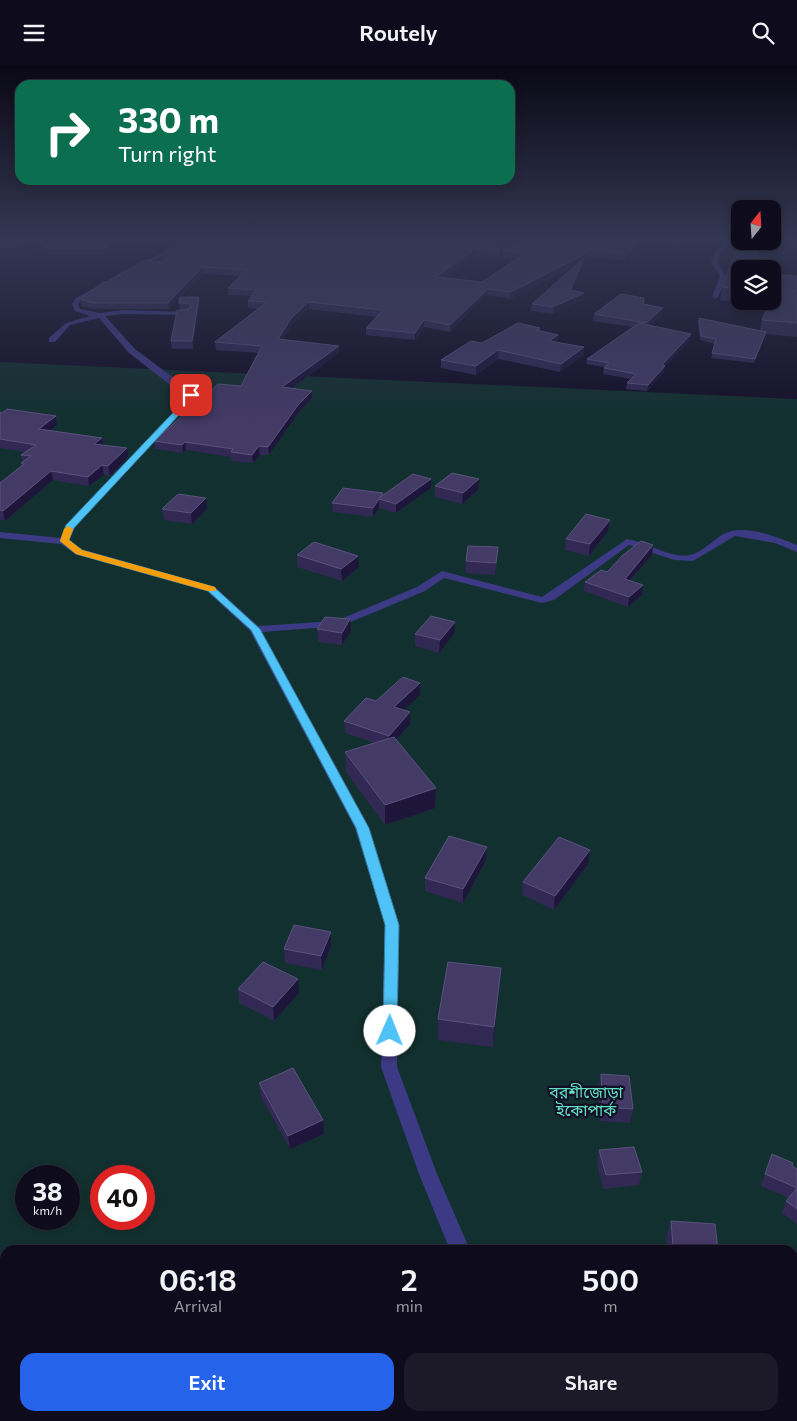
<!DOCTYPE html>
<meta charset="utf-8">
<style>
:root{--surface:#0e0b1c;--page:#1c1929;--text:#f1f3f6;--muted:#9b9ba3;--line:#2e2b3b;--accent:#2563eb}
body{margin:0;font-family:Commissioner,"Noto Sans Bengali",sans-serif;background:var(--page);color:var(--text);height:100vh;display:flex;flex-direction:column;font-size:19px;white-space:nowrap}
*{box-sizing:border-box;margin:0}
p{font-size:16px;color:var(--muted)}
.icon{flex:none;width:28px;height:28px;fill:none;stroke:currentColor;stroke-width:2;stroke-linecap:round;stroke-linejoin:round}
.map{position:relative;flex:1;overflow:hidden}
.panel{position:absolute;left:0px;top:1180px;width:798px;height:176px;display:flex;flex-direction:column;background:var(--surface);border-radius:15px 15px 0 0;box-shadow:0 2px 8px #0003,0 0 0 1px var(--line)}
.panel>*{flex:none}
.banner{position:absolute;left:15px;top:15px;width:500px;height:105px;border-radius:15px;box-shadow:0 2px 8px #0003,0 0 0 1px var(--line);background:#0b6e4f;color:#fff;overflow:hidden}
.needle{width:32px;rotate:17deg}
.buttons{position:absolute;left:731px;top:135px;display:grid;gap:10px}
.buttons a{display:grid;place-items:center;width:50px;height:50px;border-radius:10px;background:var(--surface);box-shadow:0 2px 8px #0003,0 0 0 1px var(--line);font-size:25px}
.speed{position:absolute;left:15px;top:1100px;display:flex;gap:10px;font-size:25px;font-weight:700;text-align:center}
.speed>*{display:grid;place-content:center;width:65px;height:65px;border-radius:50%;background:var(--surface);box-shadow:0 2px 8px #0003,0 0 0 1px var(--line);line-height:1}
.speed small{font-size:12px;font-weight:400}
.speed .limit{border:8px solid #d22;background:#fff;color:#111}
.pin{position:absolute;display:grid;place-items:center;width:42px;height:42px;color:#fff;margin:-21px;border-radius:10px;box-shadow:0 2px 8px #0006}
.me{position:absolute;width:55px;margin:-28px;rotate:1deg;stroke-linejoin:round;filter:drop-shadow(0 0 4px #0008)}
.turn{display:flex;align-items:center;gap:18px;height:105px;padding:0 20px;font-size:22px}
.turn .icon{width:65px;height:65px;stroke-width:2.5}
.turn b{display:block;font-size:35px;line-height:42px}
.eta{display:flex;justify-content:space-evenly;align-items:center;height:85px;text-align:center}
.eta b{font-size:30px;font-weight:600;line-height:35px}
.primary-button{display:flex;gap:10px;margin-top:auto;padding:10px 20px}
.primary-button a{flex:1;height:58px;border-radius:15px;background:var(--accent);color:#fff;font-size:20px;font-weight:600;line-height:58px;text-align:center}
.primary-button a+a{background:var(--page);color:var(--text)}
header{display:flex;justify-content:space-between;align-items:center;height:65px;padding:0 20px;background:var(--surface);font-size:22px;font-weight:600}
.map>svg:first-child{display:block}
</style>
<header><svg class="icon" aria-label="menu" viewBox="0 0 24 24"><path d="M4 6h16M4 12h16M4 18h16"/></svg>Routely<svg class="icon" aria-label="search" viewBox="0 0 24 24"><circle cx="10" cy="10" r="6"/><path d="M15 15l6 6"/></svg></header>
<div class="map">
<svg width="797" height="1356" viewBox="0 0 797 1356">
<rect width="100%" height="100%" fill="#130f26"/>
<path fill="#12302f" fill-rule="evenodd" d="M0 297 797 334V1356H0ZM26 1111H69V1154H26ZM101 1111H144V1154H101ZM5 1185H792V1351H5Z"/>
<g fill="none" stroke-linecap="round" stroke-linejoin="round">
<g fill="#3d3a85" fill-rule="evenodd">
<path d="M193 172H201L139 203 134 202Z"/>
<path d="M724 172 734 173 721 188 717 197 726 211 718 232 715 234 712 232 720 211 711 197 716 186 727 174Z"/>
<path d="M102 219 105 221 104 222 81 235 78 239 80 244 100 248 124 245 189 247 190 248 187 250 124 249 105 251 135 284 194 328 195 333 74 463 69 475 83 485 215 522 258 561 336 556 417 522 442 506 542 532 627 474C646 477 672 494 690 490 700 488 712 477 720 471 742 457 774 471 797 480V487L775 478 735 471 693 496 674 495 629 480 554 535 542 538 444 513 425 526 341 561 262 567 369 763 399 860 397 1002 437 1109 470 1185H450L419 1109 381 1002 385 860 355 763 250 566 207 526 75 489 61 479 0 473V467L61 473 67 460 187 333 129 288 99 253 70 260 55 277H49V273L66 258 90 251 75 246 72 239 76 233Z"/>
<path d="M522 1351H545L547 1356H524Z"/>
</g>
</g>
<g fill="#312854">
<path d="M0 172H148L137 181 108 180V189H45L44 183 47 180 3 189 0 187Z"/>
<path d="M163 172H189L185 174Z"/>
<path d="M532 172 633 188 626 196 587 191 585 195 583 196V199L572 225 584 228V234L553 249 531 246 532 239 576 200 511 234 487 230 450 267 424 262 415 275 366 270V263L377 252 309 244 292 259 283 274 339 288 292 323 312 333 298 348 269 390H260L253 398 231 396V392L186 385 183 388 155 384 154 376 241 321 258 288 216 285 215 277 259 244 248 243V236L252 231 228 230V223L240 211 202 209 181 232H199L200 239 193 284H172L171 276 180 245 179 238 180 232 169 244H92L81 241 80 234 106 217 161 197 388 180 500 186 499 192 474 191 444 213 482 217 517 193H503V186Z"/>
<path d="M658 172H690L678 183 658 180Z"/>
<path d="M772 172H797V187L754 176H772Z"/>
<path d="M740 204V236H772V209L797 211V272L765 269 754 298 711 293 715 279 700 275 698 258 699 253 760 266 762 255 768 241 720 235 722 222Z"/>
<path d="M643 239 663 243 662 250 650 261 691 269 690 275 664 302V307L647 326 626 324 627 318 631 314 603 309 604 302 586 299 587 294 633 262 593 256 594 249Z"/>
<path d="M540 263V266L558 270 557 277 584 282V290L560 307 498 294 476 310 441 303V295L482 278Z"/>
<path d="M0 347 56 351 57 360 50 366 102 373 103 381 128 392 110 411 104 410 89 421 53 415 5 456 0 455V418L22 400 21 398 23 397 21 390 25 387 0 383Z"/>
<path d="M431 414V423L396 448 379 443 373 452 333 447 332 438 383 428V431Z"/>
<path d="M435 421 478 425 462 439 435 432Z"/>
<path d="M162 444H207L192 459 164 455Z"/>
<path d="M608 466 589 491 565 485 566 474Z"/>
<path d="M653 480 652 490 630 516 642 530 628 542 584 526 585 517 607 507Z"/>
<path d="M297 490 358 491 359 502 342 516 297 502Z"/>
<path d="M497 494 495 510 465 508 466 496Z"/>
<path d="M317 564 351 566 342 580 318 577Z"/>
<path d="M415 569H454L439 588 415 581Z"/>
<path d="M420 618V630L403 645 410 659 396 675 435 743 385 760 346 707 345 687 375 678 345 668 344 656 376 636Z"/>
<path d="M487 782 486 795 463 838 425 826V813Z"/>
<path d="M590 785 588 799 554 845 522 830 523 817Z"/>
<path d="M331 867V881L322 905 285 898 284 884Z"/>
<path d="M238 924 299 928 274 956 239 938Z"/>
<path d="M499 924 493 982 438 975V954Z"/>
<path d="M601 1009 633 1044 630 1058 600 1056 598 1023Z"/>
<path d="M259 1018 324 1069 290 1084 261 1032Z"/>
<path d="M599 1085 642 1107 639 1120 603 1124 597 1099Z"/>
<path d="M772 1089 797 1104V1159L782 1148 786 1136 789 1133 761 1121Z"/>
<path d="M671 1156 718 1185H667L666 1174Z"/>
</g>
<g fill="#1d163a">
<path d="M54 172 55 178 3 189 2 183Z"/>
<path d="M140 172H148L137 181 136 175Z"/>
<path d="M638 172H639L633 188 626 196V189Z"/>
<path d="M680 172H690L678 183Z"/>
<path d="M475 184 474 191 436 219V212Z"/>
<path d="M587 184V191L585 195 583 196V199L569 232 570 225 582 197 511 234V227Z"/>
<path d="M202 202V209L169 244 168 238Z"/>
<path d="M488 224 487 230 450 267V260Z"/>
<path d="M584 228V234L553 249V242Z"/>
<path d="M199 232 200 239 193 284 192 276Z"/>
<path d="M309 237V244L292 259 278 281V274L292 252Z"/>
<path d="M663 243 662 250 645 265 646 258Z"/>
<path d="M424 255V262L415 275V268Z"/>
<path d="M766 267 765 272 754 298 755 294Z"/>
<path d="M691 269 690 275 664 302V307L647 326 648 320 662 300Z"/>
<path d="M558 270 557 278 549 276Z"/>
<path d="M339 281V288L283 330 282 322Z"/>
<path d="M584 282V290L560 307 561 299Z"/>
<path d="M498 285V294L476 310V301Z"/>
<path d="M312 326V333L298 348 269 390 268 382 298 340Z"/>
<path d="M56 351 57 360 41 373 39 364Z"/>
<path d="M102 373 104 382 94 379Z"/>
<path d="M185 377 186 385 183 388 182 380Z"/>
<path d="M259 381 260 390 253 398 252 390Z"/>
<path d="M127 383 128 392 110 411 108 401Z"/>
<path d="M102 400 104 410 89 421 88 412Z"/>
<path d="M51 406 53 415 5 456 3 446Z"/>
<path d="M431 414V423L396 448V439Z"/>
<path d="M479 414 478 425 462 439 463 428Z"/>
<path d="M206 433 207 444 192 459 191 448Z"/>
<path d="M379 434V443L373 452V443Z"/>
<path d="M610 455 608 466 589 491 590 479Z"/>
<path d="M653 480 652 490 623 523 625 514Z"/>
<path d="M358 491 359 502 342 516 341 504Z"/>
<path d="M643 520 642 530 628 542 629 532Z"/>
<path d="M350 554 351 566 342 580V568Z"/>
<path d="M455 557 454 569 439 588 440 575Z"/>
<path d="M420 618V630L394 654V642Z"/>
<path d="M410 647V659L389 683V671Z"/>
<path d="M436 723 435 743 385 760V740Z"/>
<path d="M487 782 486 795 463 838V824Z"/>
<path d="M590 785 588 799 554 845 555 831Z"/>
<path d="M331 867V881L322 905 321 891Z"/>
<path d="M501 903 499 924 493 982 494 962Z"/>
<path d="M298 914 299 928 274 956 273 942Z"/>
<path d="M323 1055 324 1069 290 1084 288 1071Z"/>
</g>
<g fill="#433a66" stroke="#5a527e">
<path d="M0 172H52L2 183 0 182Z"/>
<path d="M53 172H140L136 175 107 173V183H44Z"/>
<path d="M192 172H328L388 180 390 172H489L500 186 475 184 436 212 482 217 525 188 503 186 532 172H638L634 182 626 189 587 184 585 189 511 227 488 224 450 260 424 255 415 268 366 263 383 245 309 237 292 252 278 274 339 281 282 322 312 326 298 340 268 382 259 381 252 390 231 387 233 384 185 377 182 380 154 376 218 319 241 321 262 281 215 277 267 237 248 236 256 225 228 223 246 205 202 202 168 238H91L80 234 105 216 106 217 145 195 161 197 180 178Z"/>
<path d="M788 172H797V174Z"/>
<path d="M736 186 758 187 761 204H740V224L722 222Z"/>
<path d="M584 193 570 225 584 228 553 242 532 239Z"/>
<path d="M772 209 797 211V226H793L797 231V258L762 255 770 236H772V230L773 228H772Z"/>
<path d="M621 229 644 233 643 239 663 243 646 258 594 249Z"/>
<path d="M180 232H199L192 276H171L177 245H186L191 241 188 238H179Z"/>
<path d="M699 253 766 267 755 294 712 288 716 274 701 271Z"/>
<path d="M518 258 540 263 536 265 558 270 549 276 584 282 561 299 498 285 476 301 441 295 471 276 482 278Z"/>
<path d="M639 258 691 269 662 300 665 301 648 320 627 318 636 309 604 303 609 298 587 294Z"/>
<path d="M7 344 56 351 39 364 102 373 94 379 127 383 108 401 102 400 88 412 51 406 3 446 0 445V418L24 399 21 398 31 391 21 390 36 380 0 374V347L2 348Z"/>
<path d="M452 408 479 414 463 428 435 421Z"/>
<path d="M413 409 431 414 396 439 379 434 373 443 332 438 343 423 383 428 379 433Z"/>
<path d="M178 429 206 433 191 448 162 444Z"/>
<path d="M586 449 610 455 590 479 566 474Z"/>
<path d="M641 476 653 480 625 514 643 520 629 532 585 517 601 505 607 507 623 490Z"/>
<path d="M314 477 358 491 341 504 297 490Z"/>
<path d="M468 481 498 482 496 498 466 496Z"/>
<path d="M431 551 455 557 440 575 415 569Z"/>
<path d="M325 552 350 554 342 568 317 564Z"/>
<path d="M403 612 420 618 394 642 410 647 389 671 344 656 366 633 376 636Z"/>
<path d="M394 672 436 723 385 740 345 687Z"/>
<path d="M449 771 487 782 463 824 425 813Z"/>
<path d="M559 772 590 785 555 831 523 817Z"/>
<path d="M294 860 331 867 321 891 284 884Z"/>
<path d="M263 897 298 914 273 942 238 924Z"/>
<path d="M448 897 501 903 494 962 438 954Z"/>
<path d="M293 1003 323 1055 288 1071 259 1018Z"/>
<path d="M601 1009 629 1011 633 1044 603 1042Z"/>
<path d="M634 1082 642 1107 606 1110 599 1085Z"/>
<path d="M772 1089 793 1098 792 1101 797 1104V1144L786 1136 797 1123 765 1109Z"/>
<path d="M671 1156 715 1159 718 1185H685V1182L673 1181Z"/>
</g>
<linearGradient id="sky" x2="0" y2="1"><stop stop-color="#0a0815"/><stop offset="0.48" stop-color="#333752"/><stop offset="1" stop-color="#333752" stop-opacity="0"/></linearGradient>
<rect width="797" height="362" fill="url(#sky)"/>
<path fill="#4fc3f7" stroke="#337fa1" d="M188 328H193V335L74 463 69 475 82 485 214 522 260 564 369 763 399 860 397 966 395 971 390 972 385 971 383 966 385 860 356 763 251 565 208 526 76 489 60 476 66 460 187 333Z"/>
<path fill="#f59e0b" d="M68 461 73 464 69 475 82 485 215 522 216 524 215 526H208L76 489 60 476 64 464Z"/>
<g text-anchor="middle" dominant-baseline="central" stroke-width="4.5" stroke-linejoin="round" paint-order="stroke">
<g font-size="16" fill="#5fe0c0" stroke="#130f26">
<text x="586" y="1026">বরশীজোড়া<tspan x="586" dy="18">ইকোপার্ক</tspan></text>
</g>
</g>
</svg>
<div class="buttons">
<a><svg class="needle" viewBox="-14 -14 28 28"><path d="M0-13l5 13h-10z" fill="#e53935"/><path d="M0 13l5-13h-10z" fill="#9b9ba3"/></svg></a>
<a><svg class="icon" aria-label="layers" viewBox="0 0 24 24"><path d="M12 4l9 5-9 5-9-5zM3 14l9 5 9-5"/></svg></a>
</div>
<div class="speed"><div>38<small>km/h</small></div><div class="limit">40</div></div>
<div class="pin" style="left:191px;top:330px;background:#d93025"><svg class="icon" aria-label="arrive" viewBox="0 0 24 24"><path d="M6 21V4h12l-3 4 3 4H6"/></svg></div>
<svg class="me" style="left:390px;top:966px" viewBox="-20 -20 40 40"><circle r="19" fill="#fff"/><path d="M0-13L10 11 0 6-10 11z" fill="#4fc3f7"/></svg>
<div class="banner">
<div class="turn"><svg class="icon" aria-label="right" viewBox="0 0 24 24"><path d="M7 20v-9h11M14 6l5 5-5 5"/></svg><div><b>330 m</b>Turn right</div></div>
</div>
<section class="panel">
<div class="eta">
<div><b>06:18</b><p>Arrival</p></div>
<div><b>2</b><p>min</p></div>
<div><b>500</b><p>m</p></div>
</div>
<div class="primary-button"><a>Exit</a><a>Share</a></div>
</section>
</div>
